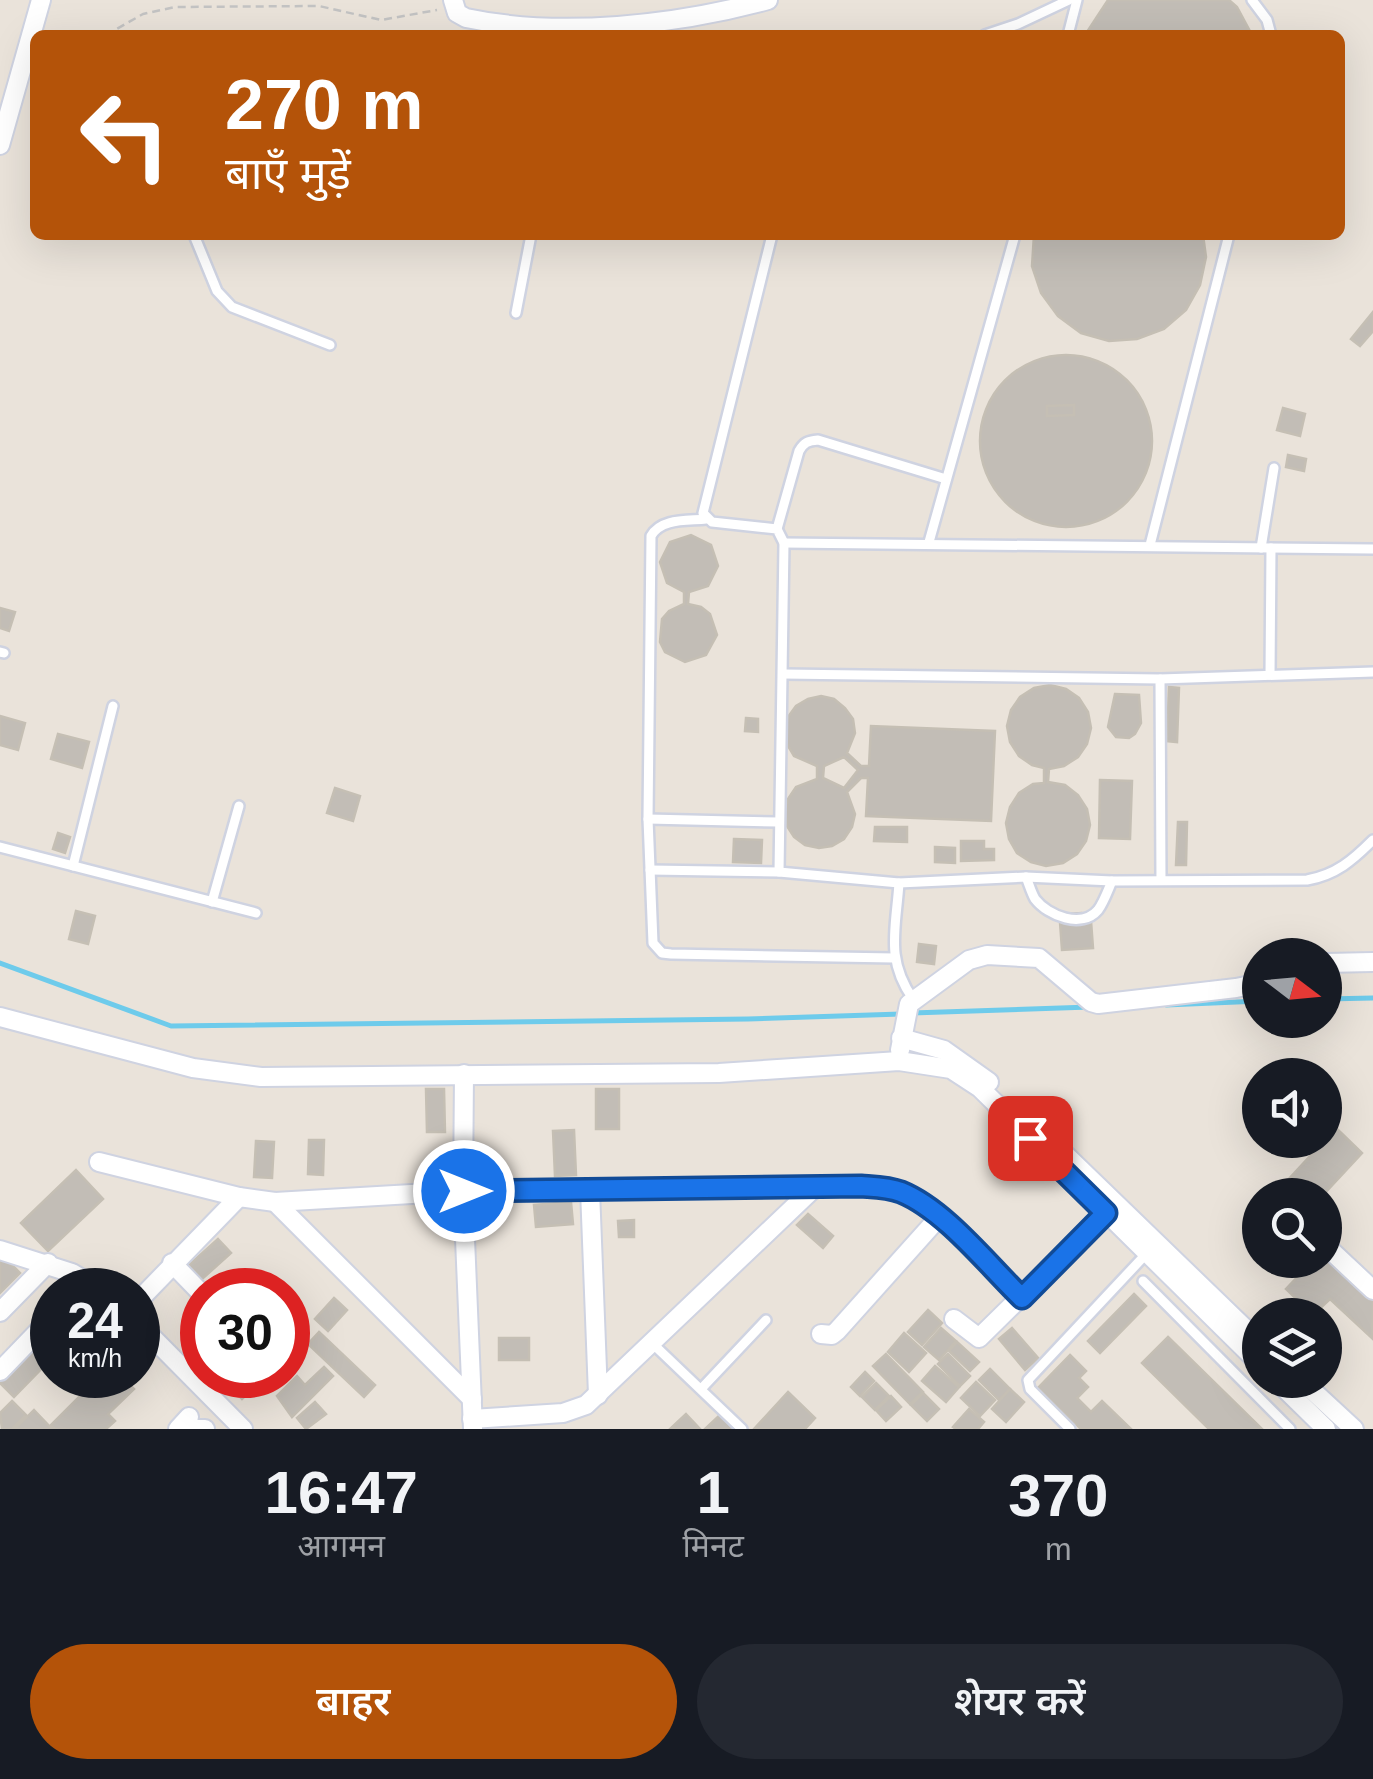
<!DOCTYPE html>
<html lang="hi">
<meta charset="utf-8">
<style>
:root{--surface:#171b24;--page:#242831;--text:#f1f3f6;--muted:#9ea1a6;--accent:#b45309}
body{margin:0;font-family:Helvetica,"Noto Sans Devanagari",sans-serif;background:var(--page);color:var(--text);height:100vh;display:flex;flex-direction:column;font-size:38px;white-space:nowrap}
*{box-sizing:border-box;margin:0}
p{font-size:32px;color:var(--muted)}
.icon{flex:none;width:55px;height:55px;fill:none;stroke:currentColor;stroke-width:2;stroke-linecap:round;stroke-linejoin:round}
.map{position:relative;height:1429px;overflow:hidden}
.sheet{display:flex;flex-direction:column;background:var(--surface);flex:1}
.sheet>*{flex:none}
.hud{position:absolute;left:30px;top:30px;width:1315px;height:210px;border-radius:15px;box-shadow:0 10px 40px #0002;background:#b45309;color:#fff;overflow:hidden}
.needle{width:65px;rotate:106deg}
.tools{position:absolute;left:1242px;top:938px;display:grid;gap:20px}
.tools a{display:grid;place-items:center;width:100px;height:100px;border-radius:50%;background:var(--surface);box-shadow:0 10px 40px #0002;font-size:50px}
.speed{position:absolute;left:30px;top:1268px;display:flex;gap:20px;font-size:50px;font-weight:700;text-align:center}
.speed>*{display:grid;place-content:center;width:130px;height:130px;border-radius:50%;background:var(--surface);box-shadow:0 10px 40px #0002;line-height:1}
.speed small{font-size:25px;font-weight:400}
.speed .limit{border:15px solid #d22;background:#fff;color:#111}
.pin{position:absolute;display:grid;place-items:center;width:85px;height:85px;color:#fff;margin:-42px;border-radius:20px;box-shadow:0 5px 15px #0006}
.me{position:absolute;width:110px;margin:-55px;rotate:90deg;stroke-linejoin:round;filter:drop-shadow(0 0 8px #0008)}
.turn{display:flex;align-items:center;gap:35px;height:210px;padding:0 30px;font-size:45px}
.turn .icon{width:130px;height:130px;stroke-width:2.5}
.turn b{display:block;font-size:70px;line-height:85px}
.eta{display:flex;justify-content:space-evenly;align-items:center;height:170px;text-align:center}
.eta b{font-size:60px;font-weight:600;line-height:70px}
.cta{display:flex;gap:20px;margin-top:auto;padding:20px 30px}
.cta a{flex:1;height:115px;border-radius:60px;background:var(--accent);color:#fff;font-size:40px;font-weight:600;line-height:115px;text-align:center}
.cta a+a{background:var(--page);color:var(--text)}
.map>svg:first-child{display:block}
</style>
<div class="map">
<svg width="1373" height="1429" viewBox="0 0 1373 1429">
<rect width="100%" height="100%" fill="#eae3da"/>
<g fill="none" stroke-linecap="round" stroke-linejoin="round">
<g stroke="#6ecbeb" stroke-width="5">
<path d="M0 963 171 1026 748 1019 901 1014"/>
<path d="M1325 999 1373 998"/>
<path d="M1166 1005 1260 1001"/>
<path d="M912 1013 1090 1007"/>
</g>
</g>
<g fill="#c2bdb6" stroke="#c5bfb4" stroke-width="2.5" fill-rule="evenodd">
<path d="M1108 0H1229L1237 7 1252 35H1085Z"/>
<path d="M1034 235H1203L1206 257 1200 285 1186 310 1164 329 1137 339 1109 341 1081 333 1058 316 1041 293 1032 266Z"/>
<path d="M1373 312V331L1360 346 1351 339Z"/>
<circle cx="1066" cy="441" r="86"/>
<path d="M1074 405V415L1047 416V406Z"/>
<path d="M1283 408 1305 414 1300 436 1277 430Z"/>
<path d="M1288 455 1306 459 1304 471 1286 467Z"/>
<path d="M691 535 711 545 718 566 708 586 689 592 688 604 701 607 710 614 717 635 706 655 685 662 665 652 660 642 662 619 669 611 684 604V592L667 583 660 562 670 542Z"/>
<path d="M0 608 15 612 9 631 0 628Z"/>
<path d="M1050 685 1066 689 1079 698 1088 712 1091 728 1087 744 1078 757 1064 766 1049 769 1048 782 1065 785 1078 795 1087 809 1090 825 1086 841 1077 854 1063 863 1046 866 1031 862 1017 853 1009 839 1006 823 1010 807 1019 793 1033 784 1044 783V768L1032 765 1019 756 1010 742 1007 726 1011 710 1020 697 1034 688Z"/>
<path d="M1169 687 1179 688 1177 742 1167 741Z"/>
<path d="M1115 694 1139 695 1141 723 1135 734 1129 738 1116 737 1108 727Z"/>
<path d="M821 696 834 699 845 708 853 719 855 733 847 753 861 766H869L871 726 995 731 991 821 866 816 868 778H861L847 792 855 814 852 827 844 839 832 846 819 848 805 845 794 837 787 826 785 812 788 799 796 787 817 779V766L794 756 787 744 785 731 788 717 796 706 808 699ZM844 757 858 770 844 788 823 778 824 766Z"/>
<path d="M0 716 25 723 18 750 0 745Z"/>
<path d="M746 718 758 719V732L745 731Z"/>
<path d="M58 734 89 742 82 768 51 759Z"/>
<path d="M1100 780 1132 781 1130 839 1099 838Z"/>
<path d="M335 788 360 796 353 821 327 813Z"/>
<path d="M1178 822H1187L1186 865H1176Z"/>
<path d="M875 827H907V842L874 841Z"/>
<path d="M58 833 70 837 65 853 53 849Z"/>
<path d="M734 839 762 840 761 863 733 862Z"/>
<path d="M961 841H984V849H994V860L961 861Z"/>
<path d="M935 847 955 848V863L935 862Z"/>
<path d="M76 911 95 916 88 944 69 939Z"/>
<path d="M1081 913V922L1091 921 1093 948 1062 950 1060 922H1068V914Z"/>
<path d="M919 944 936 946 934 964 917 962Z"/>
<path d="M426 1089H444L445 1132H427Z"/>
<rect x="596" y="1089" width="23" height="40"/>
<path d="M1336 1128 1362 1153 1323 1195H1274Z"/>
<path d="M574 1130 576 1175 555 1176 553 1131Z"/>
<path d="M309 1140H324L323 1175 308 1174Z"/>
<path d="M256 1141 274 1142 272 1178 254 1177Z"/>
<path d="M76 1170 103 1199 48 1251 21 1223Z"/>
<path d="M571 1202 573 1224 536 1227 534 1205Z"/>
<path d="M808 1214 833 1236 823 1248 797 1225Z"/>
<path d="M634 1220V1237H619L618 1221Z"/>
<path d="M218 1239 231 1253 202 1279 189 1265Z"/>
<path d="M1325 1256 1373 1301 1372 1338 1330 1299 1313 1315 1286 1289 1302 1272 1296 1267 1302 1260H1325Z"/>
<path d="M4 1257 20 1273 0 1293V1260Z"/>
<path d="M1134 1294 1146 1306 1100 1353 1088 1341Z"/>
<path d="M334 1298 347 1310 328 1331 315 1319Z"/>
<path d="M928 1310 942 1323 922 1345 908 1332Z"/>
<path d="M293 1318 308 1334 288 1355V1324Z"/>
<path d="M941 1328 956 1341 939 1360 924 1347Z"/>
<path d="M1012 1328 1038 1358 1025 1370 999 1339Z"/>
<path d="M319 1332 375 1385 364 1397 308 1344Z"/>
<path d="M904 1333 926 1353 909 1372 888 1352Z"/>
<path d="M1168 1337 1262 1429H1209L1142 1363Z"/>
<rect x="499" y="1338" width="30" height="22"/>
<path d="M34 1339 52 1358 14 1397 0 1383V1374Z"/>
<path d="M957 1342 979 1362 970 1371 949 1351Z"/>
<path d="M886 1354 923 1392 910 1404 873 1366Z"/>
<path d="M948 1354 970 1376 960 1386 938 1364Z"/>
<path d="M1070 1355 1086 1371 1079 1378 1088 1387 1077 1398 1091 1412 1102 1401 1131 1429H1081L1038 1388Z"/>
<path d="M935 1366 959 1387 946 1402 922 1381Z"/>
<path d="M324 1367 333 1376 292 1417 277 1396 297 1376 305 1385Z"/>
<path d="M990 1369 1010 1389 999 1400 979 1380Z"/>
<path d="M865 1372 874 1381 860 1396 851 1387Z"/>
<path d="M101 1375H120L134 1389 108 1414 115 1421 106 1429H55L51 1425Z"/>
<path d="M235 1375H267L242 1399 227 1383Z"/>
<path d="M976 1382 995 1400 980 1416 961 1398Z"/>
<path d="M876 1383 889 1396 875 1410 862 1397Z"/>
<path d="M1010 1389 1024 1402 1006 1422 992 1409Z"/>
<path d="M788 1392 815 1418 805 1429H754Z"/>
<path d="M923 1393 939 1409 927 1421 911 1405Z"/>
<path d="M891 1396 901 1407 886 1421 876 1410Z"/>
<path d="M12 1401 26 1415 12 1429H2L0 1413Z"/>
<path d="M315 1402 326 1414 306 1429 297 1418Z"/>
<path d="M969 1409 984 1422 978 1429H956L953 1427Z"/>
<path d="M34 1410 52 1429H15Z"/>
<path d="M722 1413 736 1429H705Z"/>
<path d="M686 1414 700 1429H670Z"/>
</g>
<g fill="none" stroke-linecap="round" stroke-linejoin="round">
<defs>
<g id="service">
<path d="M1252 0 1267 20 1271 35"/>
<path d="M985 35 1018 24 1069 0"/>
<path d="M1068 35 1077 0"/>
<path d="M194 235 217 291 232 307 330 345"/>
<path d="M772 235 703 513 712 522 777 529 784 543 779 872"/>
<path d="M516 313 531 235"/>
<path d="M706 519C687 521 661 518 651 536L648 819 653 943 662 953 671 954 894 958"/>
<path d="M777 529 799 451C804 442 808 441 818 440L946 479"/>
<path d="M929 542 1015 235"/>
<path d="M784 543 1373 549"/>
<path d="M1150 545 1229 235"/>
<path d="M1261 548 1274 468"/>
<path d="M0 652 4 653"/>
<path d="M783 674 1160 679 1161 880"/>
<path d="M1270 675 1271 548"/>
<path d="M1160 679 1373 672"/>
<path d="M648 819 778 822"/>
<path d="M0 847 256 913"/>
<path d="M73 866 113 706"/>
<path d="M650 870 779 872 899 883 1026 877 1112 881 1307 880C1336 875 1353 860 1373 840"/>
<path d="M1026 877C1029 884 1031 892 1035 899 1048 916 1082 929 1098 910 1104 902 1108 890 1112 881"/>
<path d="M899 883C896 929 885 959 913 999"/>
<path d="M212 902 239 806"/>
<path d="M1143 1281 1290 1429"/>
<path d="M653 1344 742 1429"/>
<path d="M701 1389 766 1320"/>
<path d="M1070 1429 1030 1389 1028 1380 1147 1253"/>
</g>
<g id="minor">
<path d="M453 0 457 13 466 18C560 38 676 25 768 0"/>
<path d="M0 145 41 0"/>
<path d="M1325 963 1373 962"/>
<path d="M0 1017 193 1068 261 1077 719 1073 899 1061 951 1069 980 1088 1260 1364"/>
<path d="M901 1038 944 1050 989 1082"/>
<path d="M900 1050 909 1004 969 960 987 955 1039 958 1091 1002 1098 1004 1236 988 1260 983"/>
<path d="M464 1074 463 1191 473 1429"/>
<path d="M1019 1110 1260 1343"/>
<path d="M99 1162 239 1197 275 1202 463 1191 861 1186C874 1187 888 1187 901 1192 945 1210 987 1264 1021 1298"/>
<path d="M590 1190 598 1395"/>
<path d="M275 1202 472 1399"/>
<path d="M1325 1245 1373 1290"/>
<path d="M0 1250 72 1273 100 1290"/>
<path d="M172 1263 202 1294"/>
<path d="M138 1301 239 1197"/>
<path d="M0 1312 48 1263"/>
<path d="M954 1319 979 1338 1106 1213"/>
<path d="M138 1323 243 1429"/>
<path d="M821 1334 832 1335 837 1331 940 1216"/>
<path d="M0 1371 52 1317"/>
<path d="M1276 1380 1326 1429"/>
<path d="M1301 1380 1354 1429"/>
<path d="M472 1419 563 1413 586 1405 815 1187"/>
<path d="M178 1429 189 1417"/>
<path d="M197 1429H205"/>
</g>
</defs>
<use href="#service" stroke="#cfd3e1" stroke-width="14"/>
<use href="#minor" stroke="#cfd3e1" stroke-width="22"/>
<path stroke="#c3c3c3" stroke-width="2.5" stroke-dasharray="8 5" stroke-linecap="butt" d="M106 35 143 14 175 7 319 6 381 20 437 10"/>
<use href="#service" stroke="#fff" stroke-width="9"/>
<use href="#minor" stroke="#fff" stroke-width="18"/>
</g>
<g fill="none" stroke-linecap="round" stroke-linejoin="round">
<defs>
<path id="route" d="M464 1191 861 1186C874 1187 888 1187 901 1192 945 1210 987 1264 1022 1298L1106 1213 1030 1138"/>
</defs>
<use href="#route" stroke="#114b97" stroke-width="25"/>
<use href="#route" stroke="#1a73e8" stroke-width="18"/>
</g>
</svg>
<div class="tools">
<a><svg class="needle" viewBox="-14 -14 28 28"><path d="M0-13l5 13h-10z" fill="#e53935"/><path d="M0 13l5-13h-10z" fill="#9ea1a6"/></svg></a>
<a><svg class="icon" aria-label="sound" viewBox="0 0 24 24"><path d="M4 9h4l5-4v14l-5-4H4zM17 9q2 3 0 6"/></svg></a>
<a><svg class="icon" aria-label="search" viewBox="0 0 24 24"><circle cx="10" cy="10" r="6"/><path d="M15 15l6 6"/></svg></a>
<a><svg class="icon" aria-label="layers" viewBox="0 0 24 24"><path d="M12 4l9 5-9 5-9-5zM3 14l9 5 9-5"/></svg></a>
</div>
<div class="speed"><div>24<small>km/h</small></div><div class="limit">30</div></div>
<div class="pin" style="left:1030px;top:1138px;background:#d93025"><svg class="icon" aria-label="arrive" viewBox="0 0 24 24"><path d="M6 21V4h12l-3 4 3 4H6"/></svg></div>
<svg class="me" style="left:464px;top:1191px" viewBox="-20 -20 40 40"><circle r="17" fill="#1a73e8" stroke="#fff" stroke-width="3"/><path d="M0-11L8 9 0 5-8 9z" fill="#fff"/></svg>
<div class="hud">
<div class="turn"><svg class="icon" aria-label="left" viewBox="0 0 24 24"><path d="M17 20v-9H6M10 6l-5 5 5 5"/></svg><div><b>270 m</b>बाएँ मुड़ें</div></div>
</div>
</div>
<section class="sheet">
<div class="eta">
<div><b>16:47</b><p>आगमन</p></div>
<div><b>1</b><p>मिनट</p></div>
<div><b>370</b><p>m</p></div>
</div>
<div class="cta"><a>बाहर</a><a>शेयर करें</a></div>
</section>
